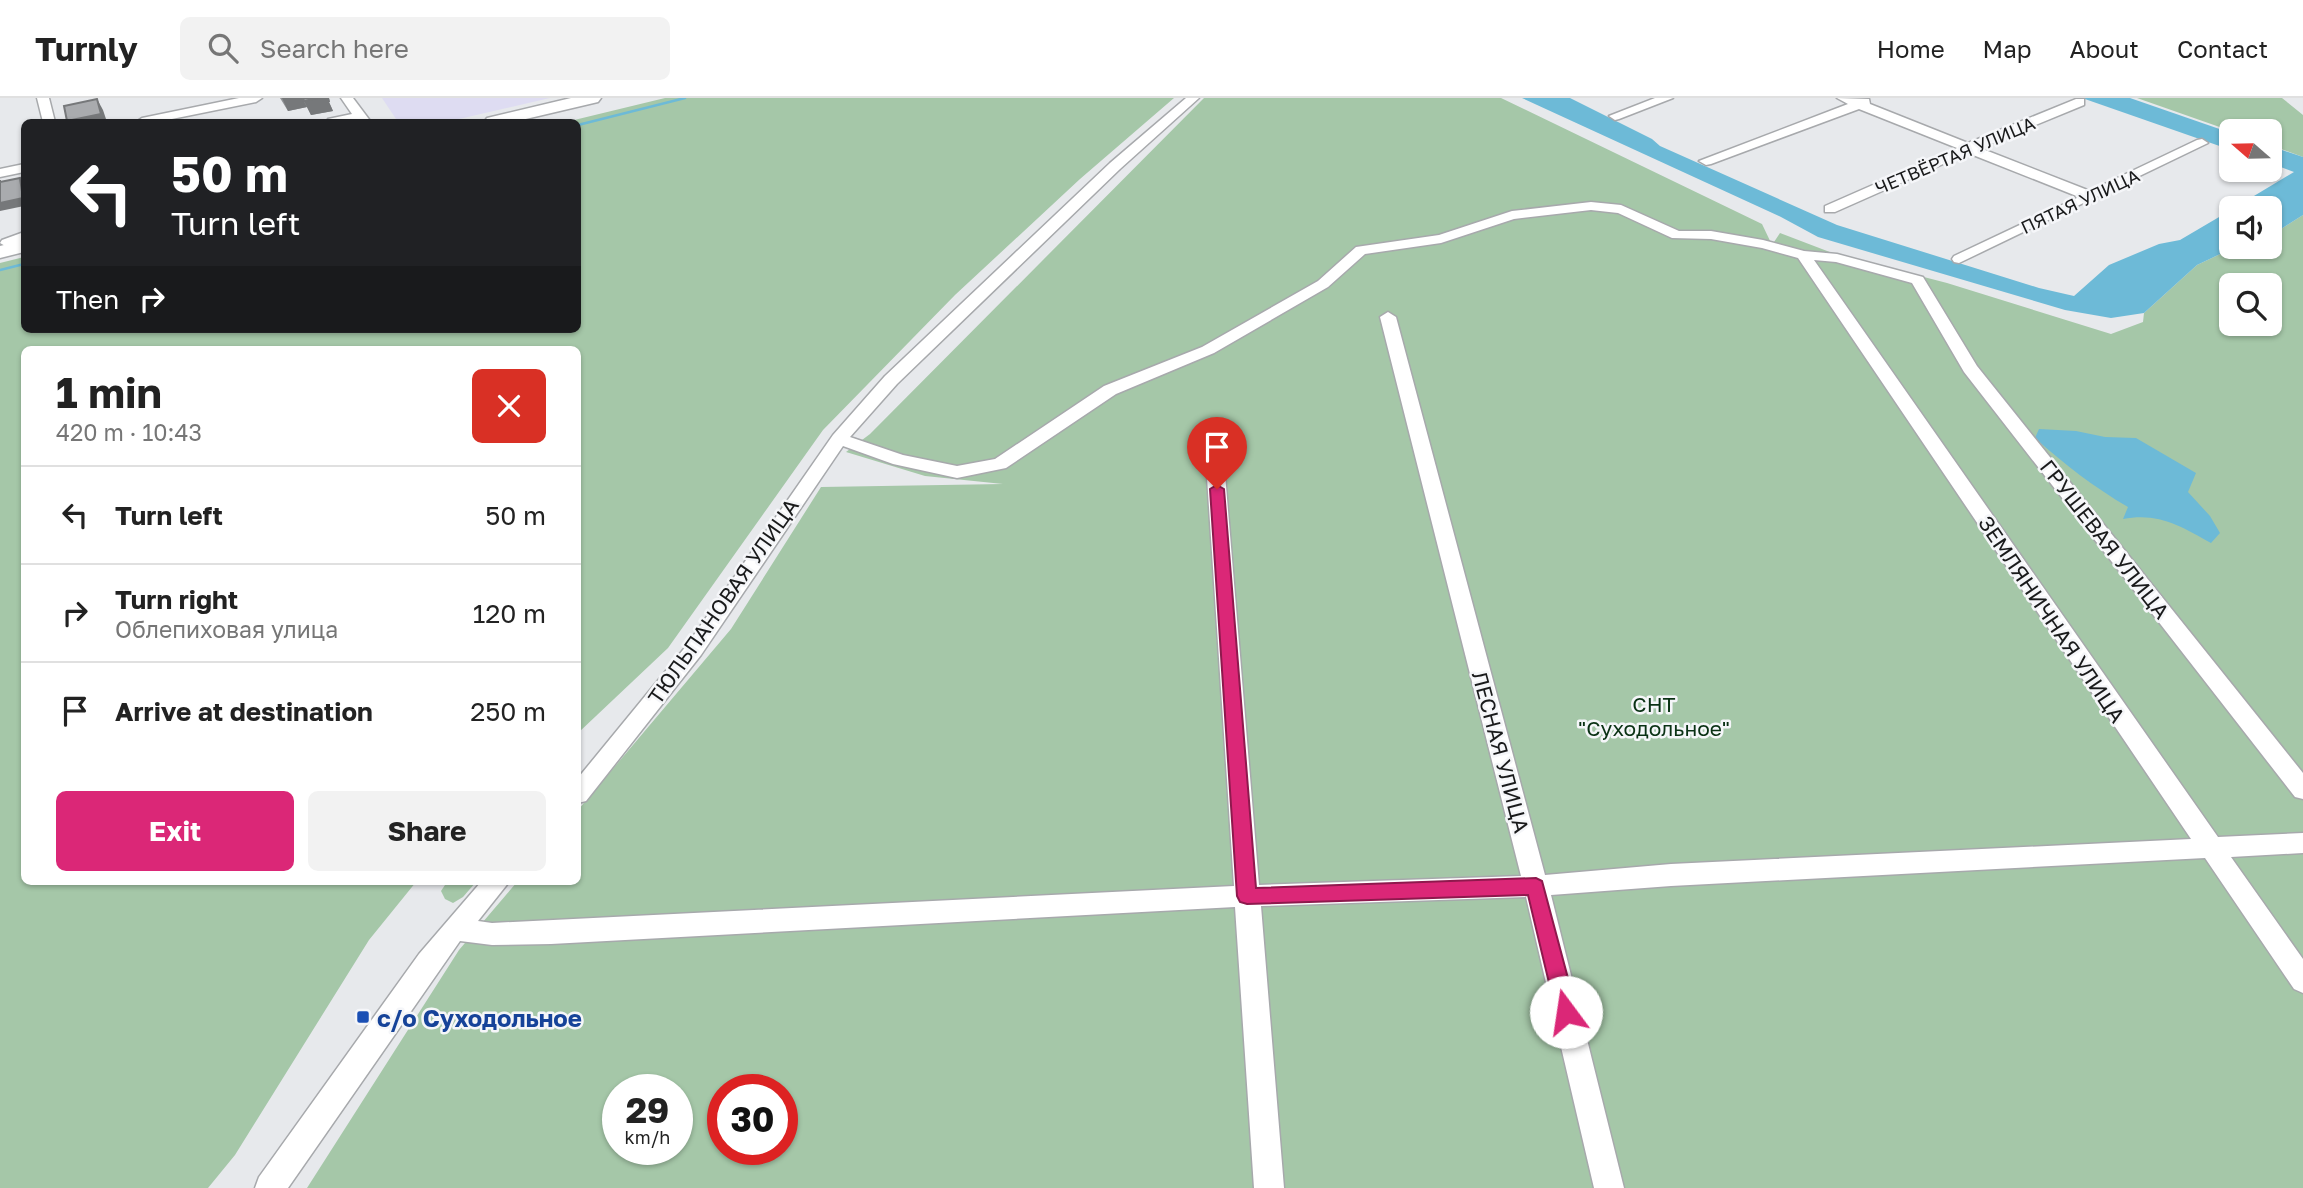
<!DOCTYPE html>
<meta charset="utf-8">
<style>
:root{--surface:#fff;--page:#f2f2f2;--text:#222;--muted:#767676;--line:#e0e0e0;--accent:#db2777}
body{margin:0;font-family:"Golos Text",sans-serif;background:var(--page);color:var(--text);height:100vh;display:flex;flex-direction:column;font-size:26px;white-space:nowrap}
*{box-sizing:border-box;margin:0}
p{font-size:23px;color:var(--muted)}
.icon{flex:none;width:38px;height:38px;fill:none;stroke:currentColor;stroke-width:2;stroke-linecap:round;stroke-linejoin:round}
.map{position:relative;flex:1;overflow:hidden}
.side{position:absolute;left:21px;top:248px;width:560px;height:539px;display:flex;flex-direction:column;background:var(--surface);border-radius:10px;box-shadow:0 2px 5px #0004}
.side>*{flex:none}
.banner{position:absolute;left:21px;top:21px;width:560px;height:214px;border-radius:10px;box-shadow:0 2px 5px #0004;background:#202124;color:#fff;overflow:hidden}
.needle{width:46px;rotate:290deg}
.controls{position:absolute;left:2219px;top:21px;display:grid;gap:14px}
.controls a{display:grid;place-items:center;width:63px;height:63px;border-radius:10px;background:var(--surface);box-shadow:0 2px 5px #0004;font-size:35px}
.speed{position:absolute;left:602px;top:976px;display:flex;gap:14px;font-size:35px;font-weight:700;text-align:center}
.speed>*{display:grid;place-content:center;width:91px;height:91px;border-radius:50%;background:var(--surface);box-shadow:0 2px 5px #0004;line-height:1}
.speed small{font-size:18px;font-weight:400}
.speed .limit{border:10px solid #d22;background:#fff;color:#111}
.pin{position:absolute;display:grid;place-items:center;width:60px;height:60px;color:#fff;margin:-72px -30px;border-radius:50% 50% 50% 0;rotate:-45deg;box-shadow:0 0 7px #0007}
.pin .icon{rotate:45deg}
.me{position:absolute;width:77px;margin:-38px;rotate:346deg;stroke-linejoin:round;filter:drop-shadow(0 0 5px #0008)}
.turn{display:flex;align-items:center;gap:24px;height:147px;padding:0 35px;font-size:32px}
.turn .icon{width:91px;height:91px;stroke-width:2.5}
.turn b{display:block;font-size:49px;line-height:60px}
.then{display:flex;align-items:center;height:66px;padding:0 35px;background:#0003;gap:14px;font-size:26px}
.round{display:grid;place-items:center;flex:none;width:74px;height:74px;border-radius:10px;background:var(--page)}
.summary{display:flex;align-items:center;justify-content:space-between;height:119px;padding:0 35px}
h1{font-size:42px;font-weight:700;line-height:52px}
.cta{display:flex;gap:14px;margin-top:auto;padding:14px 35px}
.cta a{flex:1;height:80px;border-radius:10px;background:var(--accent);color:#fff;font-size:28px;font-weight:700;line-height:80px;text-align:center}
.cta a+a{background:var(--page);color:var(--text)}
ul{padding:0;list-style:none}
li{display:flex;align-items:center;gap:21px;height:98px;padding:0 35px;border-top:2px solid var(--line)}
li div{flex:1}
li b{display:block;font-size:26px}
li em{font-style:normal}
header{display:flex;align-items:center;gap:42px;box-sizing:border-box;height:98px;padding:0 35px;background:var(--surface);border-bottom:2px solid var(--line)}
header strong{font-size:33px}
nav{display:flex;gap:38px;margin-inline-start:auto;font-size:24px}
.search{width:490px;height:63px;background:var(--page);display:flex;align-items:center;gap:18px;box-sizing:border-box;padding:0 24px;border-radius:10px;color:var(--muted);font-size:26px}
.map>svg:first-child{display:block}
</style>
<header>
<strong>Turnly</strong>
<div class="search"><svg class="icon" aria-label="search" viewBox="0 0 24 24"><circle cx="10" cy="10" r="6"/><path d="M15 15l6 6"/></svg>Search here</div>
<nav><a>Home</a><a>Map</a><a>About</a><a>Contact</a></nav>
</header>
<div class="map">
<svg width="2303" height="1090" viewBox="0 0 2303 1090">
<rect width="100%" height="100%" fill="#e7e9ec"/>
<path fill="#dedcf2" d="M382 0H550L446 24H398Z"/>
<g fill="#a5c7a8" fill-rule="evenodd">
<path d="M665 0H1174L1080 81 955 197 823 332 668 550 578 635V252H24V784H416L369 842 235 1057 208 1090H0V165L24 159V231H578V24H566Z"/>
<path d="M1204 0H1501L1762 126 1772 147 1780 135 1835 156 1947 185 2111 236 2143 224 2144 215 2197 167 2235 149H2270V138L2303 117V1090H307L459 852 517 784H578V712L731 531 821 389 1003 386 925 378 846 354 870 336ZM2231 187H2270V226H2231ZM618 992H677V1052H618ZM723 992H782V1052H723Z"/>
<path d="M2137 0H2282L2303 17V59L2270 47V33H2231Z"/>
<path d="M447 784H476L463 799 453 805 445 801 441 793Z"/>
</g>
<g fill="#6dbad7">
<path d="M1522 0H1570L1652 41 1660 48 1837 127 2039 190 2074 198 2109 167 2159 146 2180 142 2231 112V149H2235L2197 167 2144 215 2111 220 2065 212 1818 139 1781 119Z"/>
<path d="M2082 0H2130L2231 35V52Z"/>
<path d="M2270 48 2303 59V117L2270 138V110H2234L2294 74 2270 65Z"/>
<path d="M2039 331 2076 333 2105 339 2136 340 2196 375 2188 394 2210 418 2220 435 2211 445C2181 428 2158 414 2123 421L2128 409C2095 390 2064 366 2035 340Z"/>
</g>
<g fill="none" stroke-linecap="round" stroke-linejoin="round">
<g stroke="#6dbad7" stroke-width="2.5">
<path d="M578 27 685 0"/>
<path d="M0 172 24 166"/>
</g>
<defs>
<g id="minor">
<path d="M37 0H49L55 24H43Z"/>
<path d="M239 0H262L256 4 157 24H136L142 20Z"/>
<path d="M341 0H353L371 24 357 22 326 24 328 21 352 16Z"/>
<path d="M1186 0H1199L1120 71 897 286 850 339 903 357 957 368 995 361 1104 288 1202 249 1318 183 1356 149 1439 137 1512 113 1591 104 1621 107 1679 133H1711L1763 142 1804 153 1837 156 1923 179 1977 268 2303 675V701L2295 699 1964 274 1912 185 1836 164 1814 162 2218 739 2303 735V755L2231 759 2303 861V895L2294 891 2205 760 1671 788 1551 797 1624 1090H1594L1526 799 1261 808 1284 1090H1254L1235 809 551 846 492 847 460 843 288 1090H255L259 1079 419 856 481 784H509L478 823 492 825 1234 788 1206 364 1215 358 1224 364 1259 787 1521 778 1380 219 1388 214 1396 219 1545 777 1671 766 2191 741 1798 160 1762 150 1711 141 1672 140 1618 115 1591 112 1514 121 1441 145 1365 156 1328 189 1214 255 1116 296 1006 370 957 380 893 366 843 348 701 557 586 703 578 705V680L687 547 833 337 885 278 1110 65Z"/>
<path d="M1655 0H1673L1619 21 1615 22 1609 18Z"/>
<path d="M1837 0 1869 1 1870 6 1968 45 2076 1H2084V7L1980 50 2090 93 2197 42 2202 41 2208 45 1959 165 1954 164 1952 161 1954 158 2079 99 1968 55 1835 114H1825V108L1957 50 1859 11 1711 66 1706 67 1699 63 1848 6Z"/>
<path d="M24 66V74L0 79V71Z"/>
<path d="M24 134V143L7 149 0 145 2 142Z"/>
</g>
<g id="highway">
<path d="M571 0H601L598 4 513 24H484L487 20Z"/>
<path d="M24 142V154L0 160V148Z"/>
</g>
</defs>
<use href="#minor" stroke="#a7a9ac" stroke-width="3"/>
<use href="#highway" stroke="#a7a9ac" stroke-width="3"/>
<use href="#minor" fill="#fff" fill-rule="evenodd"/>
<use href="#highway" fill="#fff" fill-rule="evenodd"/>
</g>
<path fill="#919396" d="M280 0H329L330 4H329L333 13 311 17 307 9 288 13Z"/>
<g fill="#76787a">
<path d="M282 0H302L307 9 288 13Z"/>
<path d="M317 0H329L330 4H329L333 13 311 17 304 3Z"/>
<path d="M97 1 103 12 107 24H68L67 23Z"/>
<path d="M20 80 24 87V108L0 113V105Z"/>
</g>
<g fill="#a9abae" stroke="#76787a" stroke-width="2">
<path d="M303 0H317L304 3Z"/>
<path d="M97 1 101 16 67 23 64 8Z"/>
<path d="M20 80 23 100 0 105V82V84Z"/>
</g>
<path fill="#db2777" stroke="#8e194d" stroke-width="2" d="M1217 387 1224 391 1256 790 1536 780 1542 783 1577 914 1574 921 1566 923 1559 921 1556 914 1528 797 1247 806 1240 804 1237 798 1210 391Z"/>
<rect fill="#1a4fb4" stroke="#f5f6f9" stroke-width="2.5" x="356" y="912" width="14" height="14" rx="3.5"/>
<g text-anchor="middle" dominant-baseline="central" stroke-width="5" stroke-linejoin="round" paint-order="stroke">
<g font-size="18" fill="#191a1b" stroke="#f5f6f9">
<text transform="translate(1955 57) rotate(-23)">ЧЕТВЁРТАЯ УЛИЦА</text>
<text transform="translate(2080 103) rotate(-25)">ПЯТАЯ УЛИЦА</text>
</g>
<g font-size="21" fill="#191a1b" stroke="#f5f6f9">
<text transform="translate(2105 441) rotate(52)">ГРУШЕВАЯ УЛИЦА</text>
<text transform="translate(723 503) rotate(-55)">ТЮЛЬПАНОВАЯ УЛИЦА</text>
<text transform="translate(2052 521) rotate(56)">ЗЕМЛЯНИЧНАЯ УЛИЦА</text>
<text transform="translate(1501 654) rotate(75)">ЛЕСНАЯ УЛИЦА</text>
</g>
<g font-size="21" fill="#0a3214" stroke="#f5f6f9">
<text x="1654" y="606">СНТ<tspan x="1654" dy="24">"Суходольное"</tspan></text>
</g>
<g font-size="24" font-weight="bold" fill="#164399" stroke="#f5f6f9" text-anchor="start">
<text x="377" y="919">с/о Суходольное</text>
</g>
</g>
</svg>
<div class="controls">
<a><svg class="needle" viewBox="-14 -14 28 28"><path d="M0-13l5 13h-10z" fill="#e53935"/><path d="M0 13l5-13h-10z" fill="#767676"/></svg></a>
<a><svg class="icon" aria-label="sound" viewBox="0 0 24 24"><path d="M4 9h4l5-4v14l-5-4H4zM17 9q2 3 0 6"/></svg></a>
<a><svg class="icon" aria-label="search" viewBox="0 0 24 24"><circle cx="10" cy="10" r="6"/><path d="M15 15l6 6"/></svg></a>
</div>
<div class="speed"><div>29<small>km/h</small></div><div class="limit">30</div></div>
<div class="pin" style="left:1217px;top:391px;background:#d93025"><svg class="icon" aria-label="arrive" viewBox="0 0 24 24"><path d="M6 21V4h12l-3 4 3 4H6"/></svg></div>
<svg class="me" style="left:1566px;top:914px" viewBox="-20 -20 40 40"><circle r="19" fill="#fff"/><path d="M0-13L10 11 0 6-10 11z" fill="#db2777"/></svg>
<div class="banner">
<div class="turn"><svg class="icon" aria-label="left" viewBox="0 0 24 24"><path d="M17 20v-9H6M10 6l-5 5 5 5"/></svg><div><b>50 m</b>Turn left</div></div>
<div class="then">Then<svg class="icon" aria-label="right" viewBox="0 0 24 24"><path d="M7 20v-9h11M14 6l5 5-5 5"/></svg></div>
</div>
<section class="side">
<div class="summary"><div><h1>1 min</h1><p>420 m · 10:43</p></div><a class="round" style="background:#d93025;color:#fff"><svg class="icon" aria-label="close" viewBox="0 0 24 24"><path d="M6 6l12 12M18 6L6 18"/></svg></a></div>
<ul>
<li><svg class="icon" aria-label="left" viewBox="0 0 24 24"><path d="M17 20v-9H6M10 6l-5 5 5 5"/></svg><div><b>Turn left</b></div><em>50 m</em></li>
<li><svg class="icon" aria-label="right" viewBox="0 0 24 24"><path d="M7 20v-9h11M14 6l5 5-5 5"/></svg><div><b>Turn right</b><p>Облепиховая улица</p></div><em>120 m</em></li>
<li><svg class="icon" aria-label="arrive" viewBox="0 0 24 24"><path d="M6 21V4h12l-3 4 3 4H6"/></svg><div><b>Arrive at destination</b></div><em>250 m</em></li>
</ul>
<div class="cta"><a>Exit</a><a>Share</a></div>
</section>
</div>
